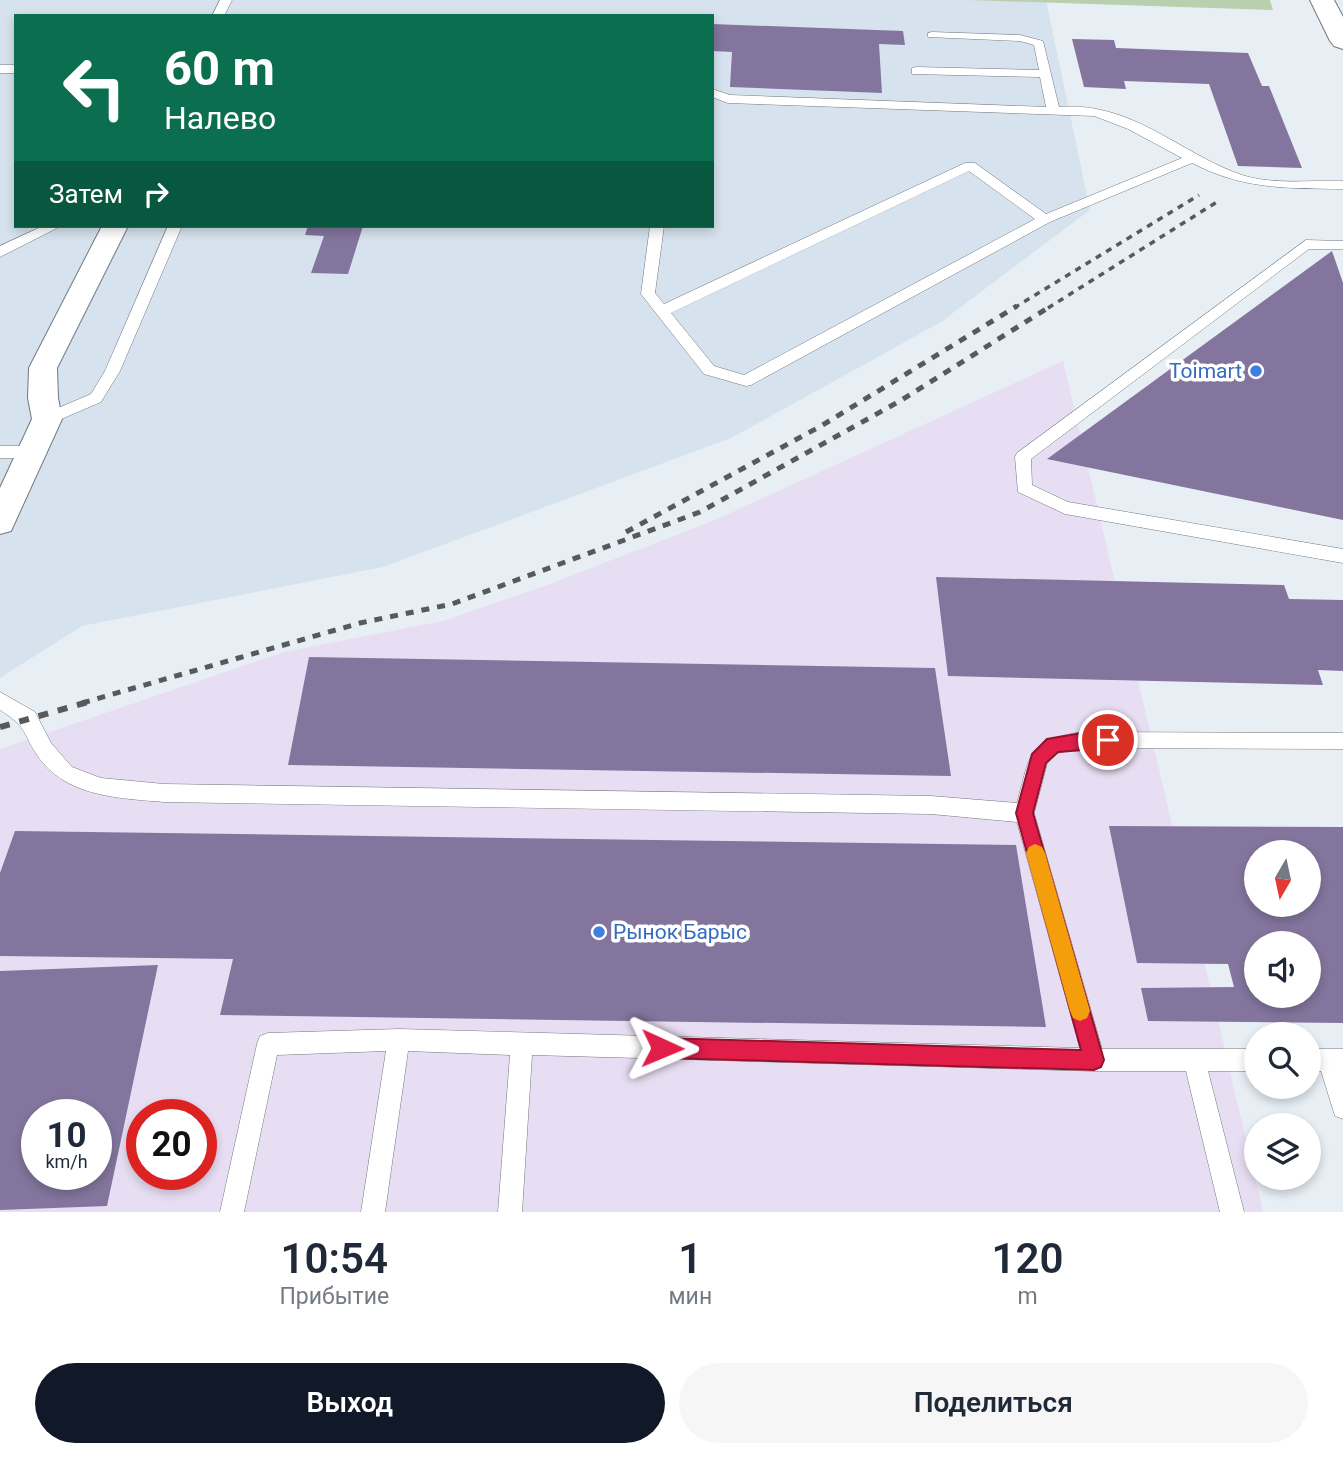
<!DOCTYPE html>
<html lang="ru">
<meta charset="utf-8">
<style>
:root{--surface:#fff;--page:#f6f6f7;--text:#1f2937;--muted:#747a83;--accent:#111827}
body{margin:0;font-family:Roboto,sans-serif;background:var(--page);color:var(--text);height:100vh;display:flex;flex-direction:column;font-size:26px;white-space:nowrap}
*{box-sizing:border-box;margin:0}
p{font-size:23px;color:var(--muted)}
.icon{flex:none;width:38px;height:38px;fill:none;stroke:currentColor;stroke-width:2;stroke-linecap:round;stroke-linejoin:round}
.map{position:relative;height:1212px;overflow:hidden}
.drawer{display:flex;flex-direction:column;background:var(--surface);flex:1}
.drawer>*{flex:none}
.hud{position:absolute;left:14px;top:14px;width:700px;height:214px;border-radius:0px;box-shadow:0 4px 10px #0003;background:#0b6e4f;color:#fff;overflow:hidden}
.needle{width:46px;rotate:189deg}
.controls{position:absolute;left:1244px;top:840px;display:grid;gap:14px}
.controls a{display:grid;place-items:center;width:77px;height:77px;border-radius:50%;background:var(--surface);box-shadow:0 4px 10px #0003;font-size:35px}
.speed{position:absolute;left:21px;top:1099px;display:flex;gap:14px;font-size:35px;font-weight:700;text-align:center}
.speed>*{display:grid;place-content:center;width:91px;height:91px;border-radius:50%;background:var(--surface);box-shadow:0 4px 10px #0003;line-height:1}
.speed small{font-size:18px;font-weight:400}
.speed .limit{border:10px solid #d22;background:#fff;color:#111}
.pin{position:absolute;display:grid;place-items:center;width:60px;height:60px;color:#fff;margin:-30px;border:4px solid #fff;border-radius:50%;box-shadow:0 2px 7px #0007}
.me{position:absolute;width:77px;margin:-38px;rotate:91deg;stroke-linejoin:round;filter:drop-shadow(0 0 5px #0008)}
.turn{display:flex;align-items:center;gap:24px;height:147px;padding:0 35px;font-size:32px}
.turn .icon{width:91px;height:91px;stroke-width:2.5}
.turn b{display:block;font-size:49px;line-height:60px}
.then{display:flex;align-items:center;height:66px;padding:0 35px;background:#0003;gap:14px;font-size:26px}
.eta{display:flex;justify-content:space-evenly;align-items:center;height:119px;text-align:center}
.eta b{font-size:42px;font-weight:600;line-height:49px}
.primary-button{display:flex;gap:14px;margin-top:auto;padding:14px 35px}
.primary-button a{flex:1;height:80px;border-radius:42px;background:var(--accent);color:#fff;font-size:28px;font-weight:600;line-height:80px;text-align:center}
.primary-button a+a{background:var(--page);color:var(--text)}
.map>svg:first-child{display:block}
</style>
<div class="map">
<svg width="1343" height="1212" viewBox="0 0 1343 1212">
<rect width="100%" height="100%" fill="#e7eef4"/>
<path fill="#e8def3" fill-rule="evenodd" d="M1063 361 1263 1212H0V749L284 652 443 621 550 584 715 520ZM37 1115H96V1174H37ZM142 1115H201V1174H142Z"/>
<path fill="#d6e3ee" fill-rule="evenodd" d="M0 0H1046L1090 210 941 322 731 438 383 567 82 626 0 678ZM16 16H712V226H16Z"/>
<path fill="#b8d0ae" d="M968 0H1270L1273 10Z"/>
<g fill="#83759d" fill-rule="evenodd">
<path d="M712 24 903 31 905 45 879 44 882 93 730 87 732 52 712 51Z"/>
<path d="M1072 39 1114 40 1116 48 1248 53 1262 86H1269L1302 168 1238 166 1209 84 1124 81 1126 89 1084 87Z"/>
<path d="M308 226H363L348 274 311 273 324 236 305 235Z"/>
<path d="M1332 251 1343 283V520L1047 459Z"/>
<path d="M936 577 1284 585 1289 599 1343 600V671L1318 670 1323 685 948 676Z"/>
<path d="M309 657 935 668 951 776 288 765Z"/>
<path d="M1109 826 1343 827V1023L1148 1021 1141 988 1234 987 1228 964 1137 963ZM1256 852H1309V905H1256ZM1256 943H1309V996H1256Z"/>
<path d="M15 831 1016 845 1046 1027 220 1015 233 959 0 956V873Z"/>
<path d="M158 965 107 1206 0 1210V971ZM37 1115H96V1174H37Z"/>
</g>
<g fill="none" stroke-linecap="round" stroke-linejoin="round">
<defs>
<g id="service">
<path d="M220 0H232L224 16H212Z"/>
<path d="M932 32 1020 35 1043 41 1059 107C1071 107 1084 106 1096 109 1148 118 1192 158 1242 175 1273 185 1311 180 1343 181V189C1287 188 1244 190 1192 163L1050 222 751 385 746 386 704 374 641 294 650 226H664L655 293 664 304 965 163H975L1046 214 1182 158 1128 129 1094 116 728 103 712 97V89L730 95 1046 107 1040 77 912 74V68L916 67 1039 70 1034 45 1020 41 928 37V33ZM969 171 1035 219 744 375 714 366 671 313Z"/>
<rect x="0" y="65" width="16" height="8"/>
<path d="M43 226H61L0 257V246Z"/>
<path d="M168 226H182L120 371 101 402 52 423H42L39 419 42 415 91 394 105 371Z"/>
<path d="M1306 240 1343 241V249H1309L1031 459 1032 485 1068 502 1343 549V563L1065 514 1018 492 1015 457 1017 453Z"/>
<path d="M0 446H32L40 452 32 458H0Z"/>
<path d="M0 692 35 712 51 743 72 767 101 778 164 784 931 796 1017 803C1031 753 1026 741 1082 732L1343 733V749L1082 748 1058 753 1047 764 1034 813 1102 1049H1256V1071H1208L1244 1212H1220L1186 1071H1094L532 1055 522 1212H498L510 1055 408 1051 385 1212H361L386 1051 277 1055 244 1212H220L257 1044 260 1036 268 1033 399 1029 1080 1048 1017 822 931 814 164 802C118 798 65 797 37 755 21 730 28 728 0 710Z"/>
<path d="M1309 1049H1343V1119L1335 1116 1321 1071H1309Z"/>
</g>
<path id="minor" d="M102 226H128L57 368 58 398 62 419 11 531 0 534V488L32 419 28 398 29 368Z"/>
<path id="secondary" d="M1310 0H1334L1343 17V49L1334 46 1330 41Z"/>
</defs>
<use href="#service" stroke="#72787d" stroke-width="1"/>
<use href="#minor" stroke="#72787d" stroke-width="2"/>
<use href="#secondary" stroke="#72787d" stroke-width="2"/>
<use href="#service" fill="#fff" fill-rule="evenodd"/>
<use href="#minor" fill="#fff" fill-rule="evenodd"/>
<use href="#secondary" fill="#fff" fill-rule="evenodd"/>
<g stroke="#565a5c" stroke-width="3.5" stroke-dasharray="6 6" stroke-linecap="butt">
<path d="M1014 308 1199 195"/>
<path d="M1048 308 1220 200"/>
</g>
<g stroke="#565a5c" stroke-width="5" stroke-dasharray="8 8" stroke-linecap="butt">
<path d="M626 532 821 426 1017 306"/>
<path d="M82 703 360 623 452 604 700 512 900 401 1051 306"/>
</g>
<path stroke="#565a5c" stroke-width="6" stroke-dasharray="10 10" stroke-linecap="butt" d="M0 727 88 702"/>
</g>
<path fill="#e11d48" stroke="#92132f" stroke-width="2" d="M1082 733 1115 735 1117 740 1115 746 1108 748 1058 752 1046 763 1033 813 1104 1060 1101 1067 1094 1070 662 1058 655 1055 652 1048 655 1041 662 1038 1081 1050 1016 813 1032 754 1047 739Z"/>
<path fill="#f59e0b" d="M1035 844 1042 847 1045 853 1090 1011 1087 1018 1080 1021 1073 1018 1070 1011 1026 853 1029 847Z"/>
<g fill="#3f7fe0" stroke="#fff" stroke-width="2.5">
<circle cx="1256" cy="371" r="7"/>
<circle cx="599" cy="932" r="7"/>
</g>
<g text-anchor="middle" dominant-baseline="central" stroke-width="7" stroke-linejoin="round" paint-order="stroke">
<g font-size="21" fill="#366cbe" stroke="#fff" text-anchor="end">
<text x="1242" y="371">Toimart</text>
<text x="613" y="932" text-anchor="start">Рынок Барыс</text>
</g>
</g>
</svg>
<div class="controls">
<a><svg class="needle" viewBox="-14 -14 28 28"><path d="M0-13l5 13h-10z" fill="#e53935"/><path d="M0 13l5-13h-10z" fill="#747a83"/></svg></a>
<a><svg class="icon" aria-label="sound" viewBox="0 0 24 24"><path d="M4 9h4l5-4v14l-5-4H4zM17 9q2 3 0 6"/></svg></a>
<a><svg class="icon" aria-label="search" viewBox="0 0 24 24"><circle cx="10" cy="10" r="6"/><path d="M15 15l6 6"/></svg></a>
<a><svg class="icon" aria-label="layers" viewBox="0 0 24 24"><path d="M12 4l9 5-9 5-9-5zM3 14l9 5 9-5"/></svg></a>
</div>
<div class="speed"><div>10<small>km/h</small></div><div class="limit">20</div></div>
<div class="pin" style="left:1108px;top:740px;background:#d93025"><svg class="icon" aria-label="arrive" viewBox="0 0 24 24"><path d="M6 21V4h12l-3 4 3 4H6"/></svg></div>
<svg class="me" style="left:662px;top:1048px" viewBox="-20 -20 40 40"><path d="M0-17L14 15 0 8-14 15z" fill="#e11d48" stroke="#fff" stroke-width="4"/></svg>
<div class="hud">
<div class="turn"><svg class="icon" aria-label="left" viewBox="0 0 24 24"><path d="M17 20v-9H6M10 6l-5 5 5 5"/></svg><div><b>60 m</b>Налево</div></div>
<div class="then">Затем<svg class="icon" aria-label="right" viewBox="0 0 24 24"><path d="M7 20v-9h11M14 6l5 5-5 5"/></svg></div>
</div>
</div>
<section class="drawer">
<div class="eta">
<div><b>10:54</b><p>Прибытие</p></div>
<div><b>1</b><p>мин</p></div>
<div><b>120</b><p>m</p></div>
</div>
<div class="primary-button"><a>Выход</a><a>Поделиться</a></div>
</section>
